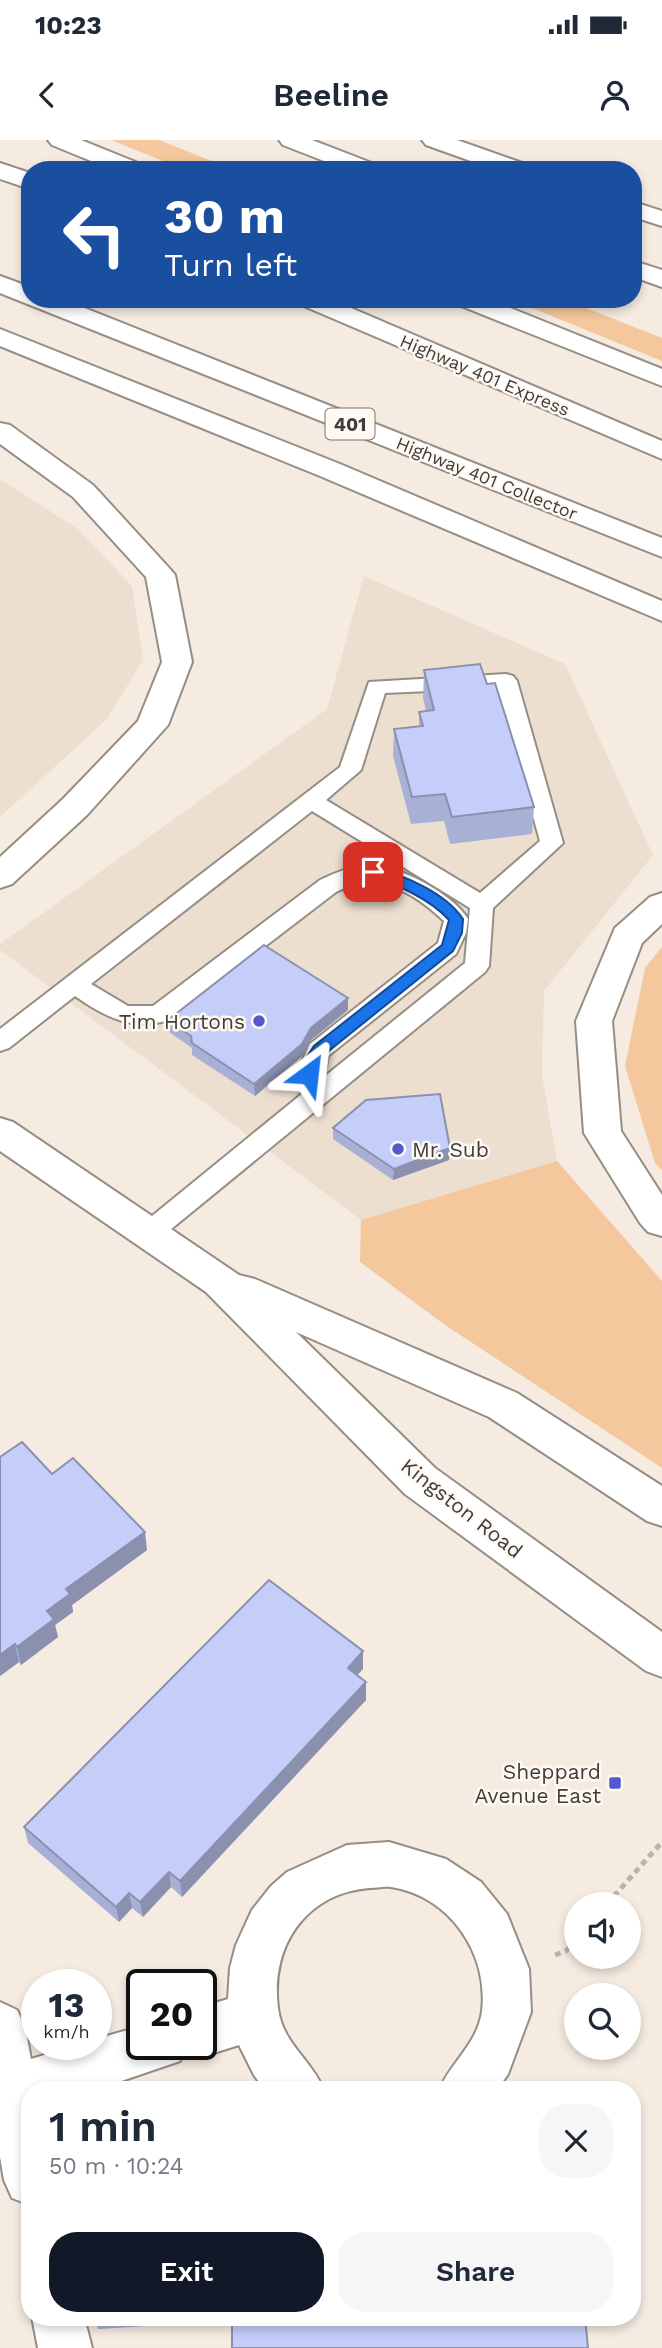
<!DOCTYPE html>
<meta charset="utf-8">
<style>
:root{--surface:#fff;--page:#f6f6f7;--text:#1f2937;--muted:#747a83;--accent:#111827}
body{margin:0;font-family:"Work Sans",sans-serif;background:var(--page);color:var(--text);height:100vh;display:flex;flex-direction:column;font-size:26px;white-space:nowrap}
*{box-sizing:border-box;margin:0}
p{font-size:23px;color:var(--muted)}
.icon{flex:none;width:38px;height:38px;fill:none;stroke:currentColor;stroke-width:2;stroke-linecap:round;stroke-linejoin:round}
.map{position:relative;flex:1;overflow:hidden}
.panel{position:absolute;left:21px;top:1941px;width:620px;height:245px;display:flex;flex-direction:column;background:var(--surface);border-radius:28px;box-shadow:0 4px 10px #0003}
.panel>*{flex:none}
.banner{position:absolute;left:21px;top:21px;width:621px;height:147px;border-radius:28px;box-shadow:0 4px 10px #0003;background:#1a4fa0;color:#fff;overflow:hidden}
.fabs{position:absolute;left:564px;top:1752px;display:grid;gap:14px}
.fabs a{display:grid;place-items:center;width:77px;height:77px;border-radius:50%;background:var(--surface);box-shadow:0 4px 10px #0003;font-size:35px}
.speed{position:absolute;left:21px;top:1829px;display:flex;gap:14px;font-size:35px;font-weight:700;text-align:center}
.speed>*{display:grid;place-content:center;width:91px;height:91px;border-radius:50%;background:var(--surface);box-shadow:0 4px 10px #0003;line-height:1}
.speed small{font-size:18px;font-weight:400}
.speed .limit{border:4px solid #111;border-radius:10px;background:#fff;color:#111}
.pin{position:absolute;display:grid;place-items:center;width:60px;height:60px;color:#fff;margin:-30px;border-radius:14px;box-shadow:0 4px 10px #0006}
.me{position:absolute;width:77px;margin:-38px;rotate:30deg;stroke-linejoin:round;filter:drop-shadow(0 0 5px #0008)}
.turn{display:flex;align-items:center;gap:24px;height:147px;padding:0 28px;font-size:32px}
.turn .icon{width:91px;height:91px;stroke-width:2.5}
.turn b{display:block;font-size:49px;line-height:60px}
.round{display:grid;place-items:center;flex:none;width:74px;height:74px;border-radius:28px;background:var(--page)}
.overview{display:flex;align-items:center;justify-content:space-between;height:119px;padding:0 28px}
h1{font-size:42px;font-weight:600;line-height:52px}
.cta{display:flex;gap:14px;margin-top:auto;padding:14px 28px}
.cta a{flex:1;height:80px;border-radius:28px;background:var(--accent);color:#fff;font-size:28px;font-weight:600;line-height:80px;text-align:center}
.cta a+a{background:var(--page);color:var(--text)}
.status{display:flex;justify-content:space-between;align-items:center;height:49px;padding:0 35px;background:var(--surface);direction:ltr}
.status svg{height:19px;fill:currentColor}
header{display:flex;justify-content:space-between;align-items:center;height:91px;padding:0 28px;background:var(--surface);font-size:32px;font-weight:600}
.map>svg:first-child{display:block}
</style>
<div class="status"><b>10:23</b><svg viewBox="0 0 49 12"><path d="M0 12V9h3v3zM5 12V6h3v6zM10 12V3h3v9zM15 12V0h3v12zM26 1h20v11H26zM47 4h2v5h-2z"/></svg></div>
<header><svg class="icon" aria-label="back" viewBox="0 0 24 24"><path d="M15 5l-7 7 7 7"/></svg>Beeline<svg class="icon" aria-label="person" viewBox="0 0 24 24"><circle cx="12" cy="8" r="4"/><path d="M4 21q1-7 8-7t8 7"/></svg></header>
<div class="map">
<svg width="662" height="2208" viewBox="0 0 662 2208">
<rect width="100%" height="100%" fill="#f5ebe1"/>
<g fill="#eddfd0">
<path d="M0 339 78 389 132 446 143 520 107 579 0 677Z"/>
<path d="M364 436 565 524 653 715 544 851 542 935 557 1021 361 1080 0 810V804L327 569Z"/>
</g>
<g fill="#f4c79c">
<path d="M111 0H159L234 30H185Z"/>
<path d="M510 159H563L662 198V221Z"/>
<path d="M662 807V1030L655 1023 625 926 645 828Z"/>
<path d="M557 1021 662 1141V1328L445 1185 360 1122 361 1080Z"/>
</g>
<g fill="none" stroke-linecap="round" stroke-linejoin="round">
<defs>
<path id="service" d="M506 534 513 536 517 541 563 703 493 768 489 826 485 832 159 1099 150 1102 141 1099 137 1092 141 1085 303 953 299 928 310 904 438 803 444 781C412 751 378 731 336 752L169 880C132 891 105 877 75 856L9 908 0 911V889L340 627 369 542ZM497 548 540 701 480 753 326 660 361 630 385 553ZM312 671 470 768 465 823 324 937 328 916 456 814 466 793 468 779C452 753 397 724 367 725 351 726 335 733 320 740L153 866H128L91 844Z"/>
<g id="minor">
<path d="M389 1702 446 1719 481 1742 507 1774 529 1829 531 1872 508 1934 497 1950H439C451 1922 478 1903 482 1871 489 1814 450 1756 391 1747 384 1746 376 1748 370 1748 306 1753 270 1806 278 1868 282 1903 311 1919 324 1950H265L254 1935 239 1905 201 1917 185 1910 180 1921 95 1950H30V2065L12 2058 4 2040 0 2017V1862L17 1870 25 1887 31 1919 81 1904H96V1899L142 1886V1904H201V1867L228 1859 230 1828 236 1805 252 1770 271 1746 287 1732 347 1705Z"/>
<path d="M32 2177H84L92 2208H38Z"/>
</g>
<path id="primary" d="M0 978 13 982 239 1135 255 1139 517 1253 662 1346V1386L647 1381 489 1277 296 1192 435 1328 662 1492V1537L646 1531 405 1354 206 1152 0 1011Z"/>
<g id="motorway">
<path d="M48 0H81L143 25 147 30H113L52 5Z"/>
<path d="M279 0H312L377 25 381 30H347L283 5Z"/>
<path d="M422 0H457L528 25 532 30H496L426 5Z"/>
<path d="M0 23 30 33V49L0 39Z"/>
<path d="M634 62 662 71V86L634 77Z"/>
<path d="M634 121 662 130V147L634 137Z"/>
<path d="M0 136 30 147V159H62L662 398V417L0 153Z"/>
<path d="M295 159H330L662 301V319L299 164Z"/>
<path d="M452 159H488L662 229V246L456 164Z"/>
<path d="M0 189 340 324 662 461V481L320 336 0 206Z"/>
<path d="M0 283 10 285 93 345 170 429 175 435 192 522 168 585 87 675 12 744 0 748V717L63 659 138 581 162 522 146 437 73 357 0 304Z"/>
<path d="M662 753V784L642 803 612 881 621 991 662 1055V1096L648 1092 640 1083 584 993 576 881 615 788 650 757Z"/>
</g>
</defs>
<use href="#service" stroke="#968d84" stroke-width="4"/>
<use href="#minor" stroke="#968d84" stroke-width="4"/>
<use href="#primary" stroke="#968d84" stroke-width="4"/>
<use href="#motorway" stroke="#968d84" stroke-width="4"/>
<g stroke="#bbb3ab" stroke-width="5" stroke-dasharray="6 4.5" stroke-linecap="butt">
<path d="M607 1764 662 1702"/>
<path d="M555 1815 566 1811 576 1799"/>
</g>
<use href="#service" fill="#fff" fill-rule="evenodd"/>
<use href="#minor" fill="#fff" fill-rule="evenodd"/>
<use href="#primary" fill="#fff" fill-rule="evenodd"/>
<use href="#motorway" fill="#fff" fill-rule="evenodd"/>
</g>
<g fill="#a9b0d6">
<path d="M424 530 534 667 532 694 450 704 444 681 411 684 393 616 394 589 419 586V572L426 571 423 558Z"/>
<path d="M348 870 311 900 302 916 255 956 192 915V908L169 892 168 880Z"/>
<path d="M333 988 449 1020 393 1040 333 999Z"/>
<path d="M52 1334 147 1410 72 1465 73 1472 55 1485 58 1497 21 1525 19 1522 0 1536Z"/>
<path d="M363 1511V1529L357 1535 366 1560 182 1757 171 1747 143 1777 132 1768 119 1782 28 1703 24 1687Z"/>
<path d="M94 2177H585L232 2181 98 2189Z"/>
</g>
<g fill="#8a90ae">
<path d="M348 858V870L311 900 302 916 255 956 254 944 311 888Z"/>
<path d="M450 1008 449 1020 393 1040 394 1029Z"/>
<path d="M145 1392 147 1410 72 1465 73 1472 55 1485 58 1497 21 1525 17 1507 66 1449Z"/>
<path d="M15 1504 19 1522 0 1536V1515Z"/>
<path d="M363 1511V1529L348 1545V1528Z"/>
<path d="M366 1542V1560L182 1757 180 1741Z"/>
<path d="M169 1732 171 1747 143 1777 140 1762Z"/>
<path d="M129 1753 132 1768 119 1782 116 1767Z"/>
</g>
<g fill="#c5cdf9" stroke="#8a90ae" stroke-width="2">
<path d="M480 524 487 544 495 543 534 667 452 677 445 654 412 657 394 589 423 586 419 572 434 570 424 530Z"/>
<path d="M264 805 348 858 311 888 302 904 254 944 192 903 191 896 168 880Z"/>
<path d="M440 954 450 1008 394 1029 333 988 366 960Z"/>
<path d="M22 1302 52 1334 73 1318 145 1392 66 1449 70 1454 47 1471 54 1479 17 1507 15 1504 0 1515V1317Z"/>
<path d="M269 1440 363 1511 348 1528 366 1542 180 1741 169 1732 140 1762 129 1753 116 1767 24 1687Z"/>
<path d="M232 2177H585L588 2208H232Z"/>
</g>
<path fill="#1a73e8" stroke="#114b97" stroke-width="2" d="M373 727C403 735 445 752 463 779L462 793 453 811 325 914 317 924 314 938H303V923L314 906 442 805 449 780C430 759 395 743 368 736L366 732Z"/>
<g fill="#5558cf" stroke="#fff9f3" stroke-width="2.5">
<circle cx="259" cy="881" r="7"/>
<circle cx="398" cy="1009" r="7"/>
<rect x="608" y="1636" width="14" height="14" rx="3.5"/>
</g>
<g text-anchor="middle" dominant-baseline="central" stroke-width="5" stroke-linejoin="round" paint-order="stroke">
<g font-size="18" fill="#403c39" stroke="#fff9f3">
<text transform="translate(485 235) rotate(23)">Highway 401 Express</text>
<text transform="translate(487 338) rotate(22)">Highway 401 Collector</text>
</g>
<rect fill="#fff9f3" stroke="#797571" stroke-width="2" x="325.5" y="268.5" width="49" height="31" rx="5"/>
<g font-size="19" font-weight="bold" fill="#403c39">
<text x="350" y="284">401</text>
</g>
<g font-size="21" fill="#403c39" stroke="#fff9f3" text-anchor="end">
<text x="245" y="881">Tim Hortons</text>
<text x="412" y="1009" text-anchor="start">Mr. Sub</text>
<text x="601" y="1631">Sheppard<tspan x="601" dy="24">Avenue East</tspan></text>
</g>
<g font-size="21" fill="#403c39" stroke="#fff9f3">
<text transform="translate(462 1368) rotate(38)">Kingston Road</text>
</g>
</g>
</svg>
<div class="fabs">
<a><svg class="icon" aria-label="sound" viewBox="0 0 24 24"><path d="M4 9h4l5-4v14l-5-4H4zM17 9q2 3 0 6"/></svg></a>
<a><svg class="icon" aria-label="search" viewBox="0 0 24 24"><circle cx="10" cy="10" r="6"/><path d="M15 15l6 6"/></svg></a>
</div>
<div class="speed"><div>13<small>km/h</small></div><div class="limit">20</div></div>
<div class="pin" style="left:373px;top:732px;background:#d93025"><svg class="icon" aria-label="arrive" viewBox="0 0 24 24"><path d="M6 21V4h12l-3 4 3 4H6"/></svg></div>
<svg class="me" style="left:309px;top:934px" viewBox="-20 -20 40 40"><path d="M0-17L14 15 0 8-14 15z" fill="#1a73e8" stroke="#fff" stroke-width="4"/></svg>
<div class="banner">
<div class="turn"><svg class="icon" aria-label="left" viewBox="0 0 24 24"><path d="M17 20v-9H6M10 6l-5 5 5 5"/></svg><div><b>30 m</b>Turn left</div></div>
</div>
<section class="panel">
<div class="overview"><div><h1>1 min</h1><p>50 m · 10:24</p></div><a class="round"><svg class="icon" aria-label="close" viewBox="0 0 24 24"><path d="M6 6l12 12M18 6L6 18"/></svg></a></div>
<div class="cta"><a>Exit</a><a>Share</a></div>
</section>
</div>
